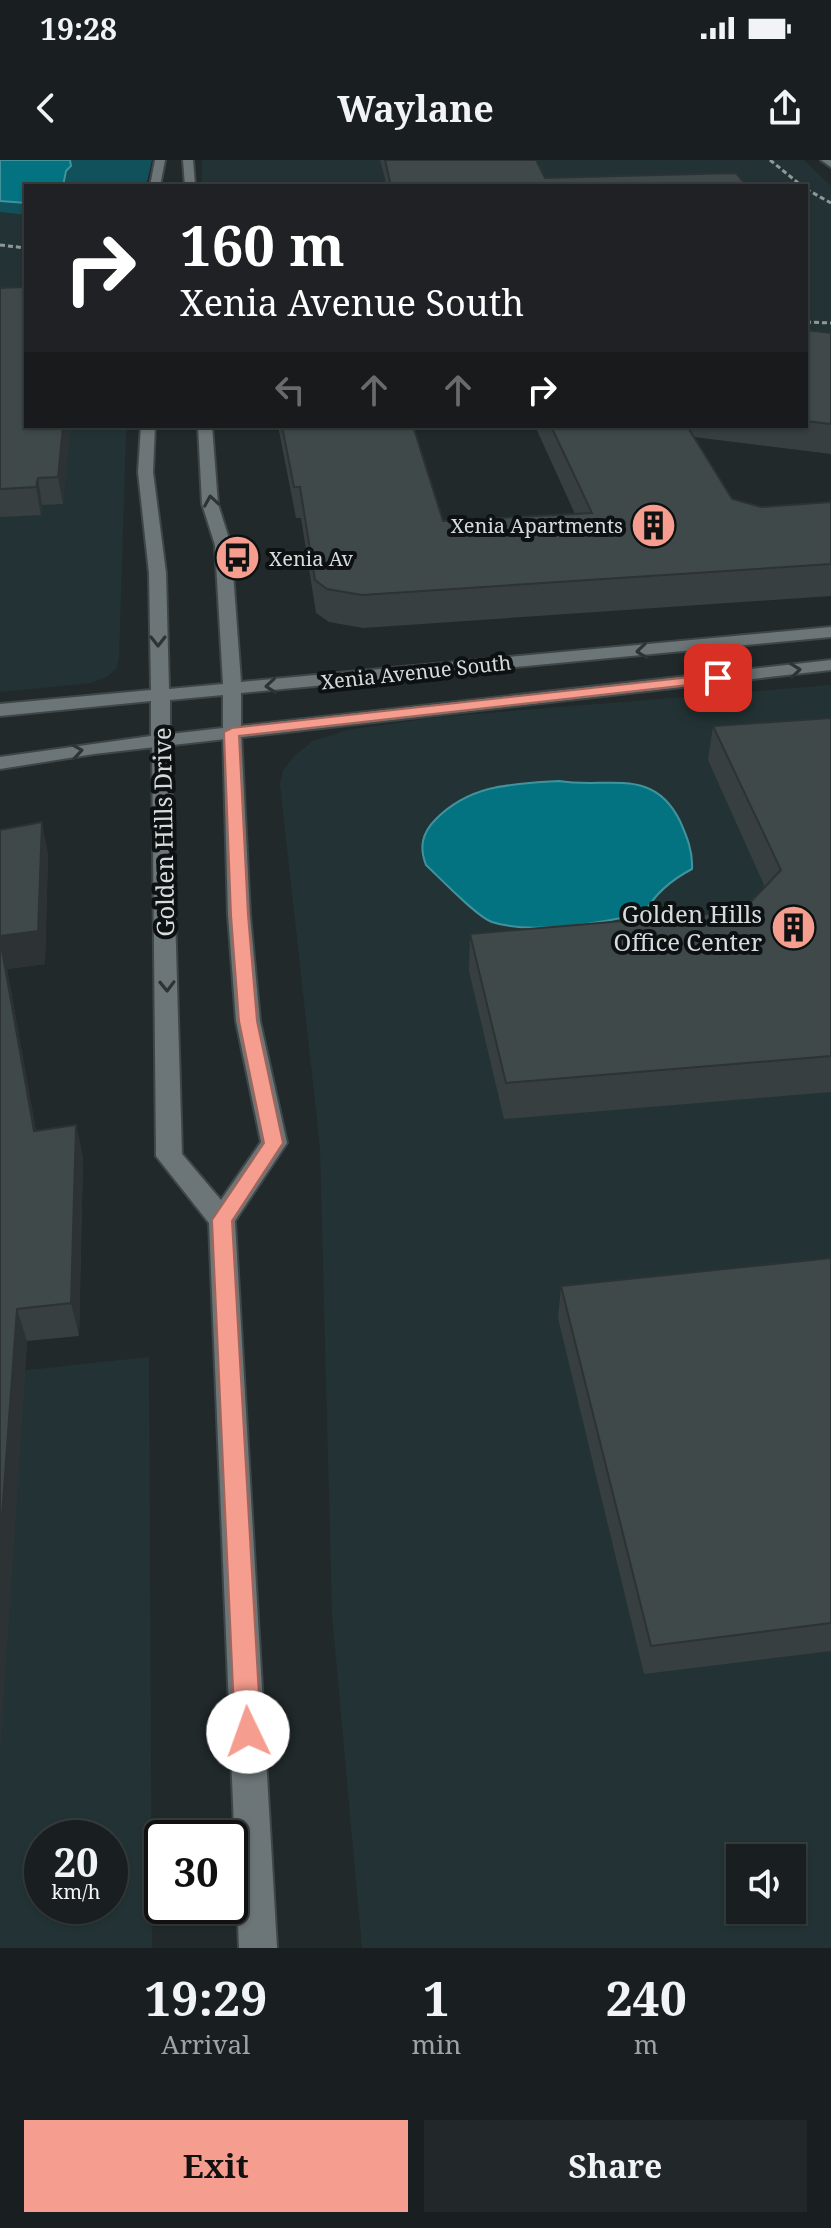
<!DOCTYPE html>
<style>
:root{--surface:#191f20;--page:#222729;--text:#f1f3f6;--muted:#9fa2a5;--line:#373d3e;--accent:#f59d8e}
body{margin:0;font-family:"Noto Serif",serif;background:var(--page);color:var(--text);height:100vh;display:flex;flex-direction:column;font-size:30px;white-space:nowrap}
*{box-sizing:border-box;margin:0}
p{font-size:26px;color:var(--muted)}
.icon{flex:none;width:44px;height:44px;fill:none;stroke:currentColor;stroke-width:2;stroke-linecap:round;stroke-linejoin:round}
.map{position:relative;height:1788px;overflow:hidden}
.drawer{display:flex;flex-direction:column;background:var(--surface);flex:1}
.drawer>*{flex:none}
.top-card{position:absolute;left:24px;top:24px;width:784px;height:244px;border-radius:0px;box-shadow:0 2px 6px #0004,0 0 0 2px var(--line);background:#202124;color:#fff;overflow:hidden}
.tools{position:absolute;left:726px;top:1684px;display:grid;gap:16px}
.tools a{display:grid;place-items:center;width:80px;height:80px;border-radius:0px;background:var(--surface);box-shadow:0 2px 6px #0004,0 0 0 2px var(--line);font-size:40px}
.speed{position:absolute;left:24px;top:1660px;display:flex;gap:16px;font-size:40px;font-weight:700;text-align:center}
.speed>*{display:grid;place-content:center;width:104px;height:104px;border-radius:50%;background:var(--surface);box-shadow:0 2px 6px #0004,0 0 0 2px var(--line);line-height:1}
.speed small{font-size:20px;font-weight:400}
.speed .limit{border:4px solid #111;border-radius:12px;background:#fff;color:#111}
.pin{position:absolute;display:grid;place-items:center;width:68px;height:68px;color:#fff;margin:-34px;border-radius:16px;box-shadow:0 4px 12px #0006}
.me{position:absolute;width:88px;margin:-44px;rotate:357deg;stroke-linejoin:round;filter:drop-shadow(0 0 6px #0008)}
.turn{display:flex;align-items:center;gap:28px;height:168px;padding:0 24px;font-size:36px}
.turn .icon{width:104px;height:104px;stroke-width:2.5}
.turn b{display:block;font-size:56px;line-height:68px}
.lanes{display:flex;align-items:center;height:76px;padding:0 24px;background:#0003;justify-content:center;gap:40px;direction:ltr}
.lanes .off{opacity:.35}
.eta{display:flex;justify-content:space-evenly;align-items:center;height:136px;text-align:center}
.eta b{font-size:48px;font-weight:700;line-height:56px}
.action{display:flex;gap:16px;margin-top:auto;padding:16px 24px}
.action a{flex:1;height:92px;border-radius:0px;background:var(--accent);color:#111;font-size:32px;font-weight:700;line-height:92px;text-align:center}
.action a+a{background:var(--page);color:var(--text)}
.status{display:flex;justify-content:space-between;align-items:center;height:56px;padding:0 40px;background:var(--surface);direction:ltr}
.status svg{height:22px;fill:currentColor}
header{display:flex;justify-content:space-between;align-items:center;height:104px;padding:0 24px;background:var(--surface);font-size:36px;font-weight:700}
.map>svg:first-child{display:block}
</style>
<div class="status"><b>19:28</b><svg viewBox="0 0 49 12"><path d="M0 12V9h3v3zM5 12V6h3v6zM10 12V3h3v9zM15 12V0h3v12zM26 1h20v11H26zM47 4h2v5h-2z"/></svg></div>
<header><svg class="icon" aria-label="back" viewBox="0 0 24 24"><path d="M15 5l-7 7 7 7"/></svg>Waylane<svg class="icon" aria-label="share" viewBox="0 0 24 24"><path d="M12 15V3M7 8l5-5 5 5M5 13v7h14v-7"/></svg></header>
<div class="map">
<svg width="831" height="1788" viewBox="0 0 831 1788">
<rect width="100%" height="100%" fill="#21292a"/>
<g fill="#233335" fill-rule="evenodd">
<path d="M202 0H804L831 26V192L806 189V26H202Z"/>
<path d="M0 52 26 55V266H129L126 274 119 499 116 509 108 516 91 523 0 532Z"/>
<path d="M831 525V1788H362L332 1454 320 987 280 624 283 611 294 596 313 581 347 570 439 557ZM740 1698H792V1750H740Z"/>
<path d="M149 1197 152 1788H0V1213ZM42 1678H110V1746H42Z"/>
</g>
<path fill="#10515b" d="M0 0H152L146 26H26V55L0 52Z"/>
<g fill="#037381" stroke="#42929c" stroke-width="2">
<path d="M0 0H70L71 6 66 11 63 26H26V43L0 41Z"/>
<path d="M559 621C608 629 653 606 680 661 687 677 693 691 692 709 673 719 655 734 645 752 607 763 530 775 492 762 476 756 440 718 426 705 419 687 422 673 436 659 471 624 512 624 559 621Z"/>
</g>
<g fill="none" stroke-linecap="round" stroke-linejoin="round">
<defs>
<path id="street" d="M232 566 241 572 250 755 260 861 287 983 235 1061 277 1788H239L209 1063 156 996 152 580 161 574 170 580 182 994 221 1040 261 982 236 861 228 755 223 572Z"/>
<g id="secondary">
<path d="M155 0H165L160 26H150Z"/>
<path d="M183 0H193L195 26H185Z"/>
<path d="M821 0H831V7Z"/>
<path d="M141 266H155L153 312 166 413 169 529 223 524 215 385 202 344 198 266H212L218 344 231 385 241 522 831 467V477L241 533V566L831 500V510L94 594 0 609V597L151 576V541L0 556V544L151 530 149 413 138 312ZM223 535V568L170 574V540Z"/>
</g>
</defs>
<use href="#street" stroke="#3f4647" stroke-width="4"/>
<use href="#secondary" stroke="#3f4647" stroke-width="4"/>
<use href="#street" fill="#6c7577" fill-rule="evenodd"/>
<use href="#secondary" fill="#6c7577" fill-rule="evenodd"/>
<g stroke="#919798" stroke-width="3" stroke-dasharray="5 3" stroke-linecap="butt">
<path d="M770 0 802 26"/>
<path d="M806 29 831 43"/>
<path d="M0 85 26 88"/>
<path d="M806 162 831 163"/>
</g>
</g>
<g fill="#373f40">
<path d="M380 0H536L545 18 747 26H387Z"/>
<path d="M0 128 26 266H70L63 344 42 345 41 355 0 357Z"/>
<path d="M806 170 831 173V294L694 277 732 339 761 347 831 342V436L363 468 329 462 316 453 301 358H296L278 266H413L443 361 575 354 535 266H806Z"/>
<path d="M831 558V932L504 959 469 811 470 774 742 751 765 727 708 600 713 566Z"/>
<path d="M0 670 48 694 45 804 7 809 36 971 76 965 83 998 79 1176 27 1181 0 1584Z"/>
<path d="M831 1098V1491L644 1514 558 1158 561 1126Z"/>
</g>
<g fill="#2d3334">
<path d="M63 266H70L63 344 58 317Z"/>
<path d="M38 318 42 345 41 355 36 327Z"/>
<path d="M42 662 48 694 45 804 7 809 42 1004 34 971 0 776Z"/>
<path d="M76 965 83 998 79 1176 71 1143Z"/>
<path d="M17 1149 27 1181 0 1584V1383Z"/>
</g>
<g fill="#40494a" stroke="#2d3334" stroke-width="2">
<path d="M385 0H536L545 18 736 13 747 26H391Z"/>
<path d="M26 127V266H63L58 317 38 318 36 327 0 329V128Z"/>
<path d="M806 170 831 173V264L806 261Z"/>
<path d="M282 266H413L443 361 592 353 551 266H687L732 339 761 347 831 342V404L362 435 327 429 315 420 300 327H294Z"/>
<path d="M831 558V896L506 923 470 774 742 751 781 710 713 566Z"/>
<path d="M42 662 38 771 0 776V670Z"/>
<path d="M0 779 34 971 76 965 71 1143 17 1149 0 1383Z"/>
<path d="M831 1098V1463L651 1486 561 1126Z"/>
</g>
<defs><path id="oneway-chevron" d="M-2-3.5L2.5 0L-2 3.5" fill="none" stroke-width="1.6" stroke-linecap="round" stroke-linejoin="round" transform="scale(2)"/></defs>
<g stroke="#2e3435">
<use href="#oneway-chevron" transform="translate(211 341) rotate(-99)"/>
<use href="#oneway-chevron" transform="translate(158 481) rotate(90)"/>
<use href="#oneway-chevron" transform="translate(642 491) rotate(174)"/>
<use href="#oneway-chevron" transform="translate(795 510) rotate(-6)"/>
<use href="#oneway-chevron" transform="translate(271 526) rotate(175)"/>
<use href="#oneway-chevron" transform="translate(77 591) rotate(-9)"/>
<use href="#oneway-chevron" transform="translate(167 826) rotate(89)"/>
</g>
<path fill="#f59d8e" stroke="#9f665c" stroke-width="2" d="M718 514 725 518 723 521 239 576 248 755 257 861 283 983 232 1061 261 1572 257 1581 248 1585 239 1581 235 1572 212 1060 264 983 239 861 231 755 224 572 232 568Z"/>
<defs>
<symbol id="building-disc" viewBox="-11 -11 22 22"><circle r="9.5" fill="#f59d8e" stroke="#0d1112"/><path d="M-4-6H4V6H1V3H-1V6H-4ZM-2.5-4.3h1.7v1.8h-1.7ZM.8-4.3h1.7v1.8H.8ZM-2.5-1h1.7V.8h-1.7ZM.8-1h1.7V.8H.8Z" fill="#111"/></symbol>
<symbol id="bus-disc" viewBox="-11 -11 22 22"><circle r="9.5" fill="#f59d8e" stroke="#0d1112"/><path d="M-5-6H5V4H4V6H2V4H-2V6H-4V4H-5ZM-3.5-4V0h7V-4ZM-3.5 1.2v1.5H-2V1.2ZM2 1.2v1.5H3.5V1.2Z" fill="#111"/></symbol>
</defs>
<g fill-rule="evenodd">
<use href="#building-disc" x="628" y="340" width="51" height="51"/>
<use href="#bus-disc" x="212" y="372" width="51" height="51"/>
<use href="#building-disc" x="768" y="742" width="51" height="51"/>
</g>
<g text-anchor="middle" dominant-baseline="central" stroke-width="8" stroke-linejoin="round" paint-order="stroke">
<g font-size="20" fill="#d6dbdc" stroke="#0d1112" text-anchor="end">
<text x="623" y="365">Xenia Apartments</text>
<text x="269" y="398" text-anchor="start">Xenia Av</text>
</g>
<g font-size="20" fill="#d6dbdc" stroke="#0d1112">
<text transform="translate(416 512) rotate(-6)">Xenia Avenue South</text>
</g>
<g font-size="24" fill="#d6dbdc" stroke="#0d1112">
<text transform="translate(163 672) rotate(-91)">Golden Hills Drive</text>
</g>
<g font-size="24" fill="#d6dbdc" stroke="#0d1112" text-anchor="end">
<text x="762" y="753">Golden Hills<tspan x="762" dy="28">Office Center</tspan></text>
</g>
</g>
</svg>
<div class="tools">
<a><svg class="icon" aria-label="sound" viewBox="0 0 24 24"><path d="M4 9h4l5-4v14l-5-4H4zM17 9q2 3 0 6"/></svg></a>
</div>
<div class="speed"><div>20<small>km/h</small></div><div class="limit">30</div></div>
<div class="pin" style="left:718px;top:518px;background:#d93025"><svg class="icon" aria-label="arrive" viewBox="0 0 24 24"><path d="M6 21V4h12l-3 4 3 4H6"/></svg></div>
<svg class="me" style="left:248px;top:1572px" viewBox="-20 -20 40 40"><circle r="19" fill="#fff"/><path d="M0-13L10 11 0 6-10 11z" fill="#f59d8e"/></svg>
<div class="top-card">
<div class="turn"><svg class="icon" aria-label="right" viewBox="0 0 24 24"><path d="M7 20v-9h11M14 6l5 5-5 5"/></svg><div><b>160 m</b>Xenia Avenue South</div></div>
<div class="lanes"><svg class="icon off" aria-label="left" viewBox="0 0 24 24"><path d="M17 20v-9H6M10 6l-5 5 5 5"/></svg><svg class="icon off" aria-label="ahead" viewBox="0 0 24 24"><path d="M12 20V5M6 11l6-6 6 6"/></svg><svg class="icon off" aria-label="ahead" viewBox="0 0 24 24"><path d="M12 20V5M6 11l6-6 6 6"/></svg><svg class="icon" aria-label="right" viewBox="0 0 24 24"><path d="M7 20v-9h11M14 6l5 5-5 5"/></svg></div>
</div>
</div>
<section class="drawer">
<div class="eta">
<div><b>19:29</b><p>Arrival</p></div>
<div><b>1</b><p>min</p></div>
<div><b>240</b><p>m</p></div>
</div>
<div class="action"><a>Exit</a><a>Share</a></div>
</section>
